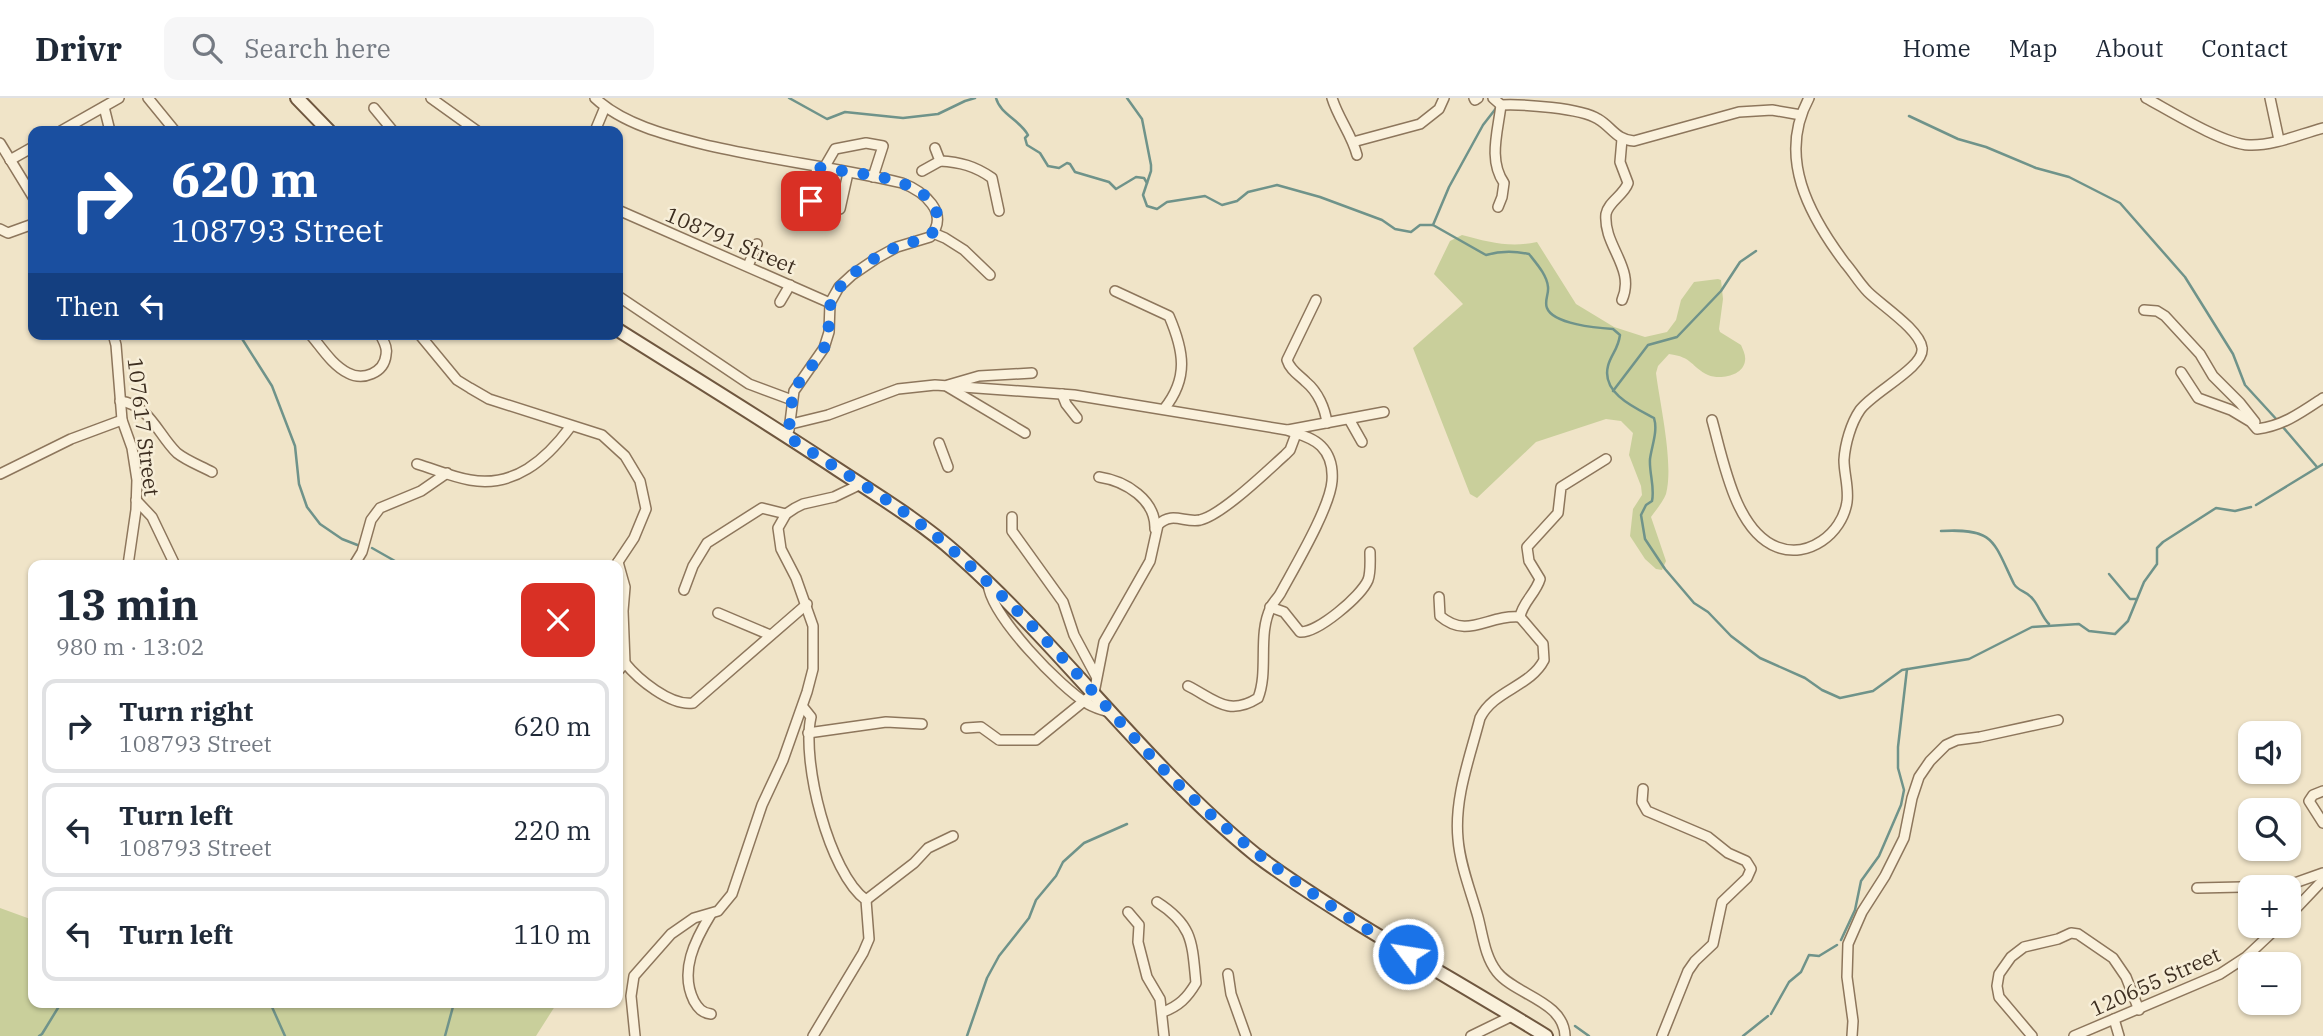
<!DOCTYPE html>
<meta charset="utf-8">
<style>
:root{--surface:#fff;--page:#f6f6f7;--text:#1f2937;--muted:#747a83;--line:#e0e1e3}
body{margin:0;font-family:"IBM Plex Serif",serif;background:var(--page);color:var(--text);height:100vh;display:flex;flex-direction:column;font-size:26px;white-space:nowrap}
*{box-sizing:border-box;margin:0}
p{font-size:23px;color:var(--muted)}
.icon{flex:none;width:38px;height:38px;fill:none;stroke:currentColor;stroke-width:2;stroke-linecap:round;stroke-linejoin:round}
.map{position:relative;flex:1;overflow:hidden}
.panel{position:absolute;left:28px;top:462px;width:595px;height:448px;display:flex;flex-direction:column;background:var(--surface);border-radius:14px;box-shadow:0 2px 5px #0004}
.panel>*{flex:none}
.guide{position:absolute;left:28px;top:28px;width:595px;height:214px;border-radius:14px;box-shadow:0 2px 5px #0004;background:#1a4fa0;color:#fff;overflow:hidden}
.tools{position:absolute;left:2238px;top:623px;display:grid;gap:14px}
.tools a{display:grid;place-items:center;width:63px;height:63px;border-radius:14px;background:var(--surface);box-shadow:0 2px 5px #0004;font-size:35px}
.pin{position:absolute;display:grid;place-items:center;width:60px;height:60px;color:#fff;margin:-30px;border-radius:14px;box-shadow:0 4px 10px #0006}
.me{position:absolute;width:77px;margin:-38px;rotate:301deg;stroke-linejoin:round;filter:drop-shadow(0 0 5px #0008)}
.turn{display:flex;align-items:center;gap:24px;height:147px;padding:0 28px;font-size:32px}
.turn .icon{width:91px;height:91px;stroke-width:2.5}
.turn b{display:block;font-size:49px;line-height:60px}
.then{display:flex;align-items:center;height:66px;padding:0 28px;background:#0003;gap:14px;font-size:26px}
.round{display:grid;place-items:center;flex:none;width:74px;height:74px;border-radius:14px;background:var(--page)}
.head{display:flex;align-items:center;justify-content:space-between;height:119px;padding:0 28px}
h1{font-size:42px;font-weight:700;line-height:52px}
ul{padding:0;list-style:none}
li{display:flex;align-items:center;gap:21px;height:94px;margin:0 14px 10px;padding:0 14px;border:4px solid var(--line);border-radius:14px}
li div{flex:1}
li b{display:block;font-size:26px}
li em{font-style:normal}
header{display:flex;align-items:center;gap:42px;box-sizing:border-box;height:98px;padding:0 35px;background:var(--surface);border-bottom:2px solid var(--line)}
header strong{font-size:33px}
nav{display:flex;gap:38px;margin-inline-start:auto;font-size:24px}
.search{width:490px;height:63px;background:var(--page);display:flex;align-items:center;gap:18px;box-sizing:border-box;padding:0 24px;border-radius:14px;color:var(--muted);font-size:26px}
.map>svg:first-child{display:block}
</style>
<header>
<strong>Drivr</strong>
<div class="search"><svg class="icon" aria-label="search" viewBox="0 0 24 24"><circle cx="10" cy="10" r="6"/><path d="M15 15l6 6"/></svg>Search here</div>
<nav><a>Home</a><a>Map</a><a>About</a><a>Contact</a></nav>
</header>
<div class="map">
<svg width="2323" height="938" viewBox="0 0 2323 938">
<rect width="100%" height="100%" fill="#f0e4c8"/>
<g fill="#c9cf9b">
<path d="M1462 137C1488 144 1510 150 1537 144L1576 206 1614 229 1645 239 1667 234 1676 222 1681 202 1694 184 1718 181 1721 182 1723 201 1719 231 1720 234 1741 247C1743 252 1746 257 1745 263 1743 278 1720 282 1708 277 1691 269 1693 259 1669 256L1658 268 1656 275C1660 307 1674 366 1666 396 1663 404 1656 412 1651 419L1666 463 1662 472 1656 471 1645 461 1630 438 1633 411 1642 397 1641 388 1629 357 1633 335 1621 323 1606 321 1536 344 1477 400 1470 396 1413 250 1463 206 1434 176 1450 143Z"/>
<path d="M0 810 33 822V905H557L536 938H0Z"/>
</g>
<g fill="none" stroke-linecap="round" stroke-linejoin="round">
<g stroke="#6f938a" stroke-width="2.5">
<path d="M789 0 827 21 845 14 903 20 938 16 965 3 975 0"/>
<path d="M996 0C1000 16 1020 22 1028 37L1025 40 1027 47 1040 55 1048 68 1059 70 1067 65 1070 66 1075 74 1109 84 1116 91 1136 79 1144 80 1147 85"/>
<path d="M1127 0 1142 21 1151 67V73L1143 97 1147 108 1157 111 1167 104 1205 98 1222 107 1237 103 1248 94 1277 87 1320 99 1382 122 1395 131 1411 134 1420 127H1433L1486 157C1500 153 1515 153 1529 156 1536 165 1547 177 1548 189 1549 196 1544 203 1547 210 1553 226 1597 230 1613 231L1620 237C1618 252 1611 256 1608 268 1601 295 1635 310 1654 320 1658 333 1652 347 1650 361 1649 375 1655 389 1652 403L1646 407 1641 417 1645 441 1665 471 1694 505 1708 514 1731 538 1760 560 1805 580 1822 592 1840 600 1873 593 1902 572 1969 561 2032 529 2079 526 2089 533 2115 536 2128 523 2144 484 2157 466V450L2163 444 2216 410 2235 413 2251 409"/>
<path d="M1909 18 1958 41 1986 49 2036 70 2069 79 2120 105 2185 179 2233 256 2245 287 2278 323"/>
<path d="M1433 127 1449 89 1483 27 1497 9"/>
<path d="M239 236 272 288 295 348 299 386 307 409 320 426 342 441 360 448"/>
<path d="M1613 293 1648 247 1677 239 1721 193 1740 164 1756 153"/>
<path d="M2282 328 2317 369"/>
<path d="M2256 407 2323 366"/>
<path d="M1941 433C1995 430 1993 443 2014 486 2018 493 2026 493 2031 499 2038 505 2041 518 2049 526"/>
<path d="M372 450 402 467"/>
<path d="M2109 476 2130 501H2136"/>
<path d="M1841 842 1855 812 1861 783 1879 758 1901 707 1904 692 1898 670V649L1907 571"/>
<path d="M273 905 272 909 285 938"/>
<path d="M1771 916 1789 884 1801 874 1809 857 1819 858 1837 847"/>
<path d="M1575 928 1589 938"/>
<path d="M39 938 42 936 61 905"/>
<path d="M445 938 454 905"/>
<path d="M967 938 987 880 999 858 1029 820 1036 802 1056 778 1063 764 1084 745 1127 726"/>
<path d="M1743 938 1768 918"/>
</g>
<defs>
<g id="street">
<path d="M148 0 175 33"/>
<path d="M431 0 477 33"/>
<path d="M595 0C623 26 666 37 702 46 768 62 836 69 902 85 923 93 951 115 930 139L897 149 877 160 852 177 839 189 830 205 829 234 824 250 794 293 789 332"/>
<path d="M1332 0C1338 20 1352 37 1357 57"/>
<path d="M1474 0 1475 2 1478 0"/>
<path d="M1493 0 1501 7C1523 6 1581 10 1598 21 1612 29 1616 42 1634 43L1739 14 1772 12 1801 17"/>
<path d="M2146 0C2170 13 2223 46 2249 47 2274 48 2300 36 2323 30"/>
<path d="M2270 0 2279 42"/>
<path d="M104 9 110 33"/>
<path d="M374 10 393 33"/>
<path d="M61 33 119 0"/>
<path d="M595 33 605 9"/>
<path d="M1622 41 1620 64 1628 85C1624 97 1608 104 1606 116 1603 148 1636 170 1622 202"/>
<path d="M1353 44 1420 26 1439 11 1444 0"/>
<path d="M0 45 33 99"/>
<path d="M10 62 33 49"/>
<path d="M940 63C960 64 975 68 992 80L999 113"/>
<path d="M824 70 835 51 866 45 883 48 873 79"/>
<path d="M922 73 940 63 935 50"/>
<path d="M1498 109 1502 99 1504 85C1488 62 1498 33 1501 7"/>
<path d="M840 111 848 75"/>
<path d="M618 112 830 205"/>
<path d="M804 126 811 103 821 87 815 81 817 69"/>
<path d="M0 131 8 135 33 126"/>
<path d="M933 135 945 140 964 152 990 177"/>
<path d="M748 168 757 146"/>
<path d="M1115 193 1169 218C1184 253 1189 280 1164 311"/>
<path d="M618 198 749 286 792 302"/>
<path d="M1316 202 1287 262C1290 272 1299 277 1306 284 1318 294 1325 310 1327 325"/>
<path d="M780 204 790 187"/>
<path d="M2144 212 2157 213 2165 218 2200 256 2213 278 2240 305 2255 324"/>
<path d="M113 236 116 247 122 322 132 350 137 382 136 412 128 467"/>
<path d="M310 236C322 250 332 267 348 275 363 283 384 275 386 257 388 249 383 243 380 236"/>
<path d="M419 236 457 282 470 290 489 301 602 337 625 358 640 383 646 411 634 440 616 467"/>
<path d="M2181 274 2198 300 2231 312 2251 324 2257 331C2283 328 2302 314 2323 300"/>
<path d="M948 287 979 278 1032 275"/>
<path d="M948 289 1025 335"/>
<path d="M1062 296 1066 306 1077 320"/>
<path d="M120 303C150 307 158 337 177 355 187 363 201 368 212 374"/>
<path d="M1349 321 1362 344"/>
<path d="M1712 322C1723 361 1735 433 1777 449 1808 461 1842 436 1847 404 1849 389 1844 376 1844 362 1845 346 1851 325 1860 312 1873 294 1925 269 1922 250 1920 232 1881 207 1868 194 1859 185 1853 174 1845 165 1809 117 1777 59 1809 0"/>
<path d="M791 326 828 317 898 291 935 287 1074 297 1287 332C1298 336 1312 339 1321 348 1330 357 1333 370 1332 383 1330 410 1294 470 1280 496 1277 501 1273 504 1271 509 1257 537 1269 572 1258 600 1228 619 1214 601 1188 588"/>
<path d="M1288 332 1384 314"/>
<path d="M939 345 948 369"/>
<path d="M417 366C434 371 452 379 470 382 514 390 546 362 571 328"/>
<path d="M0 376 71 341 122 322"/>
<path d="M1099 379C1126 383 1156 402 1155 431"/>
<path d="M136 402 152 419 175 467"/>
<path d="M1012 419V433L1063 504 1074 537 1096 578"/>
<path d="M618 464 625 489 623 513 625 565 618 573"/>
<path d="M354 467 362 454 371 422 380 410 421 393 447 375"/>
<path d="M988 486C991 518 1060 589 1088 606 1095 610 1102 612 1109 614"/>
<path d="M684 492 693 468 707 445 762 410 786 416"/>
<path d="M1439 499 1440 518C1468 542 1488 516 1520 519"/>
<path d="M1270 509 1284 514 1300 534C1318 535 1361 498 1368 482 1371 474 1370 462 1370 454"/>
<path d="M718 515 770 537"/>
<path d="M625 565C638 581 670 608 693 605L807 506"/>
<path d="M803 609 811 619C801 663 829 775 866 802L869 841 863 855 813 938"/>
<path d="M966 630 981 629 999 642H1036L1094 595 1104 544 1150 463 1158 427C1172 413 1184 425 1200 422 1222 417 1267 373 1285 357L1290 352 1296 336"/>
<path d="M808 635 886 624 922 626"/>
<path d="M1643 691 1642 704 1647 713 1708 739 1728 755 1746 763 1751 771 1747 780 1722 804 1713 846 1695 863 1688 873 1662 938"/>
<path d="M2323 693 2313 697 2309 703 2323 725"/>
<path d="M2197 790 2286 788 2323 775"/>
<path d="M866 802 914 765 928 750 953 738"/>
<path d="M1157 804C1193 827 1192 844 1196 885 1187 900 1179 908 1163 914"/>
<path d="M1128 814 1139 827 1138 844 1147 879 1160 901 1164 938"/>
<path d="M2289 818 2323 782"/>
<path d="M1228 876 1231 896 1246 938"/>
<path d="M711 916C702 915 698 910 694 903 679 873 695 842 711 816"/>
<path d="M2114 921 2119 938"/>
<path d="M635 938 631 898 634 878 671 836 694 820 718 813 732 796 762 707 783 662 807 594 813 571V528L796 480 781 451 778 430 786 416 795 410 803 406 834 399 861 386"/>
<path d="M1471 938 1512 918"/>
<path d="M1565 938C1564 903 1515 897 1497 874 1485 859 1483 838 1478 819 1471 794 1460 767 1458 741 1454 700 1470 659 1480 620 1494 592 1530 589 1544 562L1543 546 1520 519C1522 505 1536 495 1540 481L1529 463 1527 449 1558 415 1561 389 1606 361"/>
<path d="M1852 938 1853 923 1847 879 1848 846 1862 814 1885 778 1904 740 1912 700 1919 679 1930 663 1946 647 1957 642 1980 639 2058 622"/>
<path d="M2032 938 1999 899 1997 888 1999 876 2011 859 2024 849 2058 841 2071 835 2078 836 2113 860 2126 879 2139 912"/>
<path d="M2074 938 2220 876 2246 859 2279 828"/>
</g>
<g id="secondary">
<path d="M297 0 329 33"/>
<path d="M618 232C691 278 765 323 837 371 878 398 920 423 957 456 1063 550 1146 668 1256 757 1289 782 1324 804 1359 826 1421 864 1484 900 1546 938"/>
</g>
</defs>
<use href="#street" stroke="#8d765c" stroke-width="12"/>
<use href="#secondary" stroke="#6f573f" stroke-width="16"/>
<use href="#street" stroke="#faf1dc" stroke-width="9"/>
<use href="#secondary" stroke="#faf1dc" stroke-width="12"/>
</g>
<g fill="none" stroke-linecap="round" stroke-linejoin="round">
<path stroke="#1a73e8" stroke-width="12" stroke-dasharray="0 21.6" d="M811 103 821 87 815 81 817 69C852 76 913 76 934 108 940 118 937 130 930 138 920 143 909 144 899 148 877 157 841 179 832 202 826 216 832 234 824 250 817 265 803 275 796 290 789 305 792 322 787 338 844 376 906 410 957 456 992 487 1024 519 1056 553 1107 607 1153 666 1209 715 1270 770 1338 814 1408 856"/>
</g>
<g text-anchor="middle" dominant-baseline="central" stroke-width="5" stroke-linejoin="round" paint-order="stroke">
<g font-size="21" fill="#3d2e20" stroke="#f7eed8">
<text transform="translate(731 142) rotate(23)">108791 Street</text>
<text transform="translate(144 329) rotate(83)">107617 Street</text>
<text transform="translate(2155 883) rotate(-24)">120655 Street</text>
</g>
</g>
</svg>
<div class="tools">
<a><svg class="icon" aria-label="sound" viewBox="0 0 24 24"><path d="M4 9h4l5-4v14l-5-4H4zM17 9q2 3 0 6"/></svg></a>
<a><svg class="icon" aria-label="search" viewBox="0 0 24 24"><circle cx="10" cy="10" r="6"/><path d="M15 15l6 6"/></svg></a>
<a>+</a>
<a>−</a>
</div>
<div class="pin" style="left:811px;top:103px;background:#d93025"><svg class="icon" aria-label="arrive" viewBox="0 0 24 24"><path d="M6 21V4h12l-3 4 3 4H6"/></svg></div>
<svg class="me" style="left:1408px;top:856px" viewBox="-20 -20 40 40"><circle r="17" fill="#1a73e8" stroke="#fff" stroke-width="3"/><path d="M0-11L8 9 0 5-8 9z" fill="#fff"/></svg>
<div class="guide">
<div class="turn"><svg class="icon" aria-label="right" viewBox="0 0 24 24"><path d="M7 20v-9h11M14 6l5 5-5 5"/></svg><div><b>620 m</b>108793 Street</div></div>
<div class="then">Then<svg class="icon" aria-label="left" viewBox="0 0 24 24"><path d="M17 20v-9H6M10 6l-5 5 5 5"/></svg></div>
</div>
<section class="panel">
<div class="head"><div><h1>13 min</h1><p>980 m · 13:02</p></div><a class="round" style="background:#d93025;color:#fff"><svg class="icon" aria-label="close" viewBox="0 0 24 24"><path d="M6 6l12 12M18 6L6 18"/></svg></a></div>
<ul>
<li><svg class="icon" aria-label="right" viewBox="0 0 24 24"><path d="M7 20v-9h11M14 6l5 5-5 5"/></svg><div><b>Turn right</b><p>108793 Street</p></div><em>620 m</em></li>
<li><svg class="icon" aria-label="left" viewBox="0 0 24 24"><path d="M17 20v-9H6M10 6l-5 5 5 5"/></svg><div><b>Turn left</b><p>108793 Street</p></div><em>220 m</em></li>
<li><svg class="icon" aria-label="left" viewBox="0 0 24 24"><path d="M17 20v-9H6M10 6l-5 5 5 5"/></svg><div><b>Turn left</b></div><em>110 m</em></li>
</ul>
</section>
</div>
